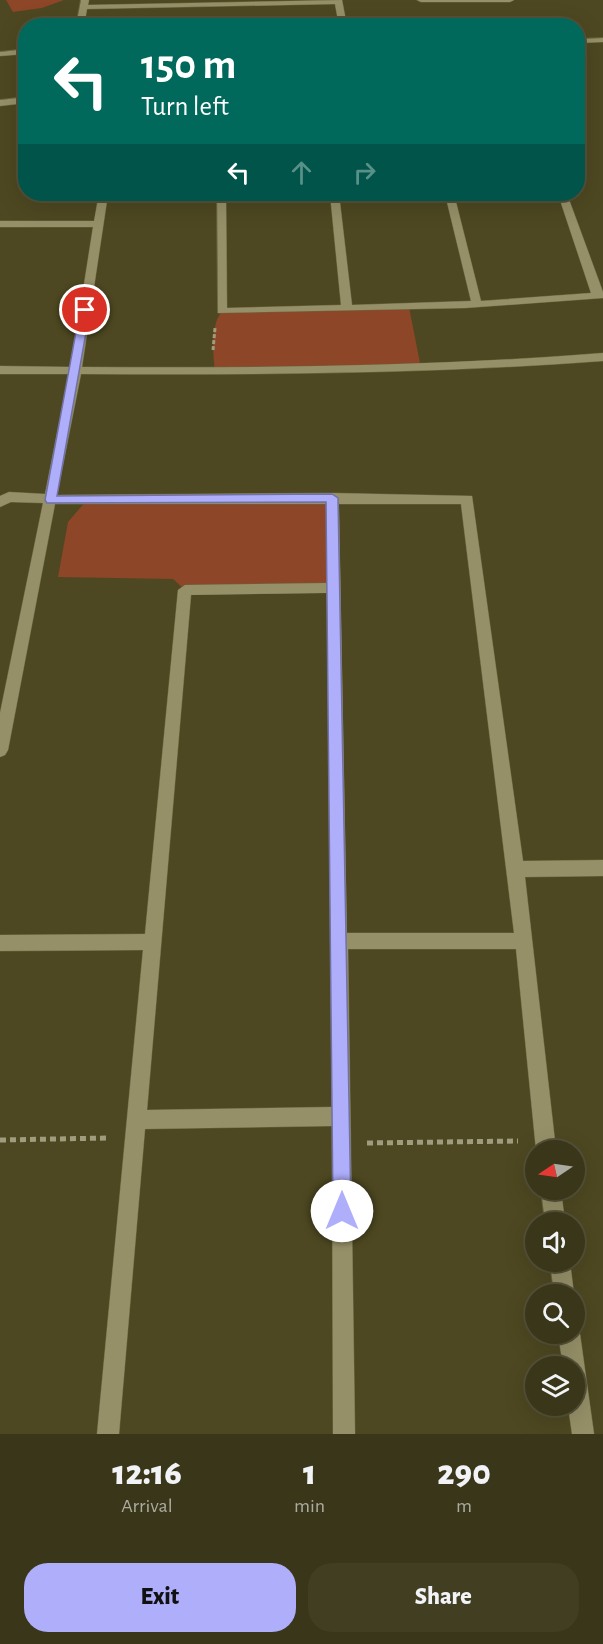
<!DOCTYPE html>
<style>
:root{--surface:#3a3619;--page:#413e22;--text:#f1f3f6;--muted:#ababa2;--line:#545038;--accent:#aeaefb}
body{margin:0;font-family:"Alegreya Sans",sans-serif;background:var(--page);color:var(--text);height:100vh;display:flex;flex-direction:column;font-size:22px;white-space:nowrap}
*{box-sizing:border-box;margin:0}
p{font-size:20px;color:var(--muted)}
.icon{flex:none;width:33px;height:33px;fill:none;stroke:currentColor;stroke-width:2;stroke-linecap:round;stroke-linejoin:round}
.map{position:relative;height:1434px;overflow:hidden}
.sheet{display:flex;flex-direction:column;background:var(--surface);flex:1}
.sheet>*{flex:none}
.hud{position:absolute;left:18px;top:18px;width:567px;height:183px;border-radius:24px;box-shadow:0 6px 24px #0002,0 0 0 2px var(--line);background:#00695c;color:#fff;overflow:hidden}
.needle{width:39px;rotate:257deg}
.controls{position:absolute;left:525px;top:1140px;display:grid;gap:12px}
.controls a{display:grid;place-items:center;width:60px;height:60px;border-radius:50%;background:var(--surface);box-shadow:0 6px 24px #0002,0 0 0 2px var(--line);font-size:30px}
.pin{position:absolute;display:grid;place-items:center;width:51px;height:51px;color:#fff;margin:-26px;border:3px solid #fff;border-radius:50%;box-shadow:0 2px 6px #0007}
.me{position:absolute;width:66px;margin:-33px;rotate:0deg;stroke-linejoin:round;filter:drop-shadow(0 0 4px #0008)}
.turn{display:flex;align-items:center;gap:21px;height:126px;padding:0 24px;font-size:27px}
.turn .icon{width:78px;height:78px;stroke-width:2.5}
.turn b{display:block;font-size:42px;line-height:51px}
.lanes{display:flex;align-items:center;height:57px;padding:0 24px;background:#0003;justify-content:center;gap:30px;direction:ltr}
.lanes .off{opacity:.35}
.eta{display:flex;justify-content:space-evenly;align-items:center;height:102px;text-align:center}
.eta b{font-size:36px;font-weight:800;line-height:42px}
.action{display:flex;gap:12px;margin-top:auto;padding:12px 24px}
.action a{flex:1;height:69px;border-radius:24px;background:var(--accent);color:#111;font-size:24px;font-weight:800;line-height:69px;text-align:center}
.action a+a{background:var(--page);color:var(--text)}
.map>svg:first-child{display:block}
</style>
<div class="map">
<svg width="603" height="1434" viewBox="0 0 603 1434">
<rect width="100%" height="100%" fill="#4d4821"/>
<g fill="#8d4627">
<path d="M6 0H64L42 8 13 12Z"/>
<path d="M409 307 421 368 215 372C213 354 210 326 222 311Z"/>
<path d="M332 498V588L185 590 173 579 58 577 68 522 86 501Z"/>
</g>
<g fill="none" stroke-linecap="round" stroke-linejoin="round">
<defs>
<g id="minor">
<path d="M81 0H89L88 5 342 0 347 26H339L335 4 87 9 84 26H76Z"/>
<path d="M417 0H514L510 2H421Z"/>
<path d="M603 38V42L578 43V39Z"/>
<path d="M26 49V54L0 56V52Z"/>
<path d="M26 97V103L0 106V100Z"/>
<path d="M99 194H108L82 367C256 368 429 367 603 353V361C429 374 255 375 81 374L57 495 332 493 472 496 523 861 603 860V876L525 877 556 1150H536L516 949H348L355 1434H333L332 1126 145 1129 119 1434H97L143 950 0 951V935L145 934 178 590 185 585 327 583 326 504H55L8 750 5 755 0 757V713L43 503 11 502 0 507V496L9 492 45 494 69 374H0V366L71 367 93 227H0V221H94ZM339 504H461L514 933H347ZM327 593 332 1107 147 1110 191 595Z"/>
<path d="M217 194H226L227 308 341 305 330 194H339L352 305 471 301 445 194H454L481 301 591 293 558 194H567L603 292V298L465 308 218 313Z"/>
<path d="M541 1190H561L565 1222H545Z"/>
<path d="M550 1262H570L574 1294H554Z"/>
<path d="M574 1326 580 1334 594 1434H572L568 1406H574V1366H563L558 1334H574Z"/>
</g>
</defs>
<use href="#minor" stroke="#6a6642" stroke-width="1"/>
<path stroke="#a09c7e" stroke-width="2" stroke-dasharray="2 1.5" stroke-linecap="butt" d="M423 17 425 26"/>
<path stroke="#a09c7e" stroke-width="3" stroke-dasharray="4 2" stroke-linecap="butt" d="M213 350 215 328"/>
<g stroke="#a09c7e" stroke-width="5" stroke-dasharray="6 4" stroke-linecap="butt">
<path d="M0 1140 110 1138"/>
<path d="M367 1143 518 1141"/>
</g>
<use href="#minor" fill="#959067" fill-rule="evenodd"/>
</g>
<path fill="#aeaefb" stroke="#7171a3" stroke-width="1.5" d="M85 307 90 310 57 496 332 494 338 498 351 1211 349 1217 342 1220 336 1217 333 1211 326 502 47 503 45 500 80 310Z"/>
</svg>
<div class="controls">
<a><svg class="needle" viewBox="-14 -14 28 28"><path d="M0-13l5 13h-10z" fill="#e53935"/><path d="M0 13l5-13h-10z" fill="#ababa2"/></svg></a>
<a><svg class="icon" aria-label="sound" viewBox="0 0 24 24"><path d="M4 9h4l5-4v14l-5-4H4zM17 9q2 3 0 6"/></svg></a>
<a><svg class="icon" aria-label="search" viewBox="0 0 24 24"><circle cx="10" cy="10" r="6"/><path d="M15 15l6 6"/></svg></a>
<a><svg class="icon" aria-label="layers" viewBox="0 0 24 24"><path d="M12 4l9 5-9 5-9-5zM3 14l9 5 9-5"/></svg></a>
</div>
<div class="pin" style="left:85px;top:310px;background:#d93025"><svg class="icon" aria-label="arrive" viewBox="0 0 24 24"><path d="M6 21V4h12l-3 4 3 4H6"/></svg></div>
<svg class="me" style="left:342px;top:1211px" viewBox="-20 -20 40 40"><circle r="19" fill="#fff"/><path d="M0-13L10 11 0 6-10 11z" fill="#aeaefb"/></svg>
<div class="hud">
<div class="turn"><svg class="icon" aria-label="left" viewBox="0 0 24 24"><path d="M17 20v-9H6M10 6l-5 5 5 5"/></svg><div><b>150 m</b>Turn left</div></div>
<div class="lanes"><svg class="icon" aria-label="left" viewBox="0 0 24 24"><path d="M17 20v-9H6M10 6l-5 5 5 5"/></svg><svg class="icon off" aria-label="ahead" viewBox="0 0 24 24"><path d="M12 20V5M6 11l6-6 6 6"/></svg><svg class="icon off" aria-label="right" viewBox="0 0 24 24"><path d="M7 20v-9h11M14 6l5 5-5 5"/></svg></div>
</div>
</div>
<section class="sheet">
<div class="eta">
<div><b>12:16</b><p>Arrival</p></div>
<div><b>1</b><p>min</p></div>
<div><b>290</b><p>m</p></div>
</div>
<div class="action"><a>Exit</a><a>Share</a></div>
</section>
